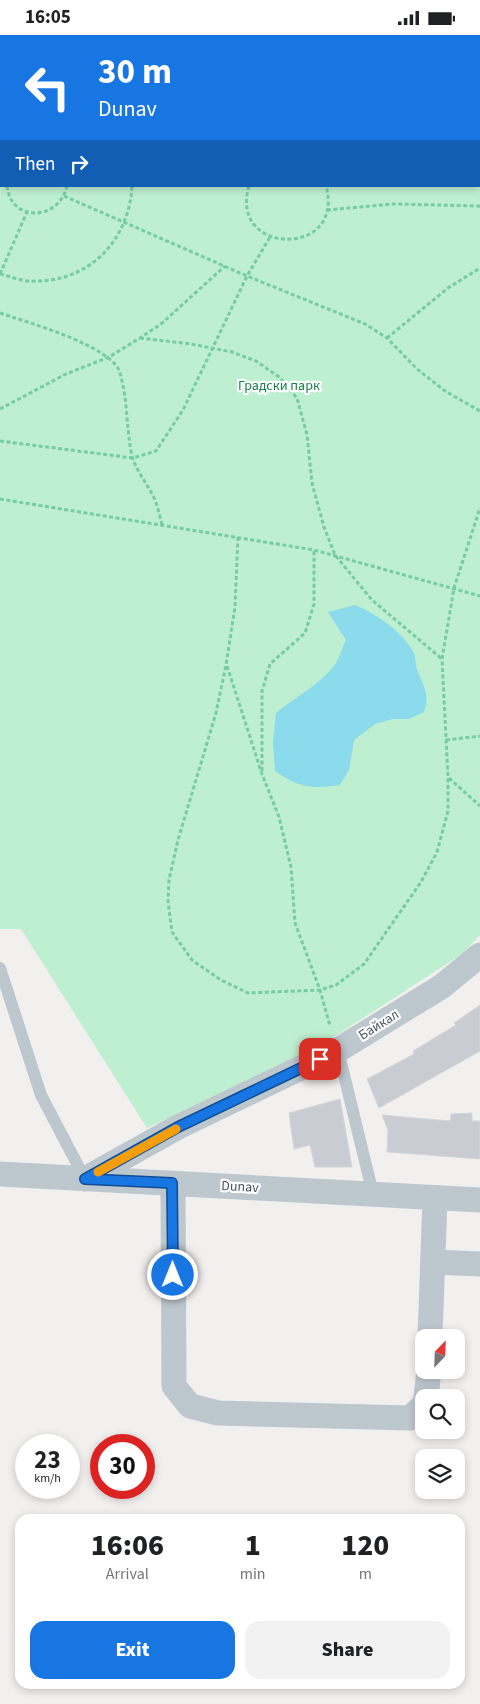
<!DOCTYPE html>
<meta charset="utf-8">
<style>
:root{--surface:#fff;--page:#f2f2f2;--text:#202124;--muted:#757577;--accent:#1876e3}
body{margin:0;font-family:"Source Sans 3",sans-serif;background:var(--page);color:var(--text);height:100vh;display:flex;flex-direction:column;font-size:19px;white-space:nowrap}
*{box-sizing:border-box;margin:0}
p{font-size:16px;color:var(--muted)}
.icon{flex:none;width:28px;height:28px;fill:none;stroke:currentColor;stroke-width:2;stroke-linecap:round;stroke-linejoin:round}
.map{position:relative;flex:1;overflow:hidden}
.side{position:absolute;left:15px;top:1479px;width:450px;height:175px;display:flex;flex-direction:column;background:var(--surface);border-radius:15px;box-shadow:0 2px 8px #0003}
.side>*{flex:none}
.top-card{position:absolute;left:0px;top:0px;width:480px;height:152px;box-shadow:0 2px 8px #0003;background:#1876e3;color:#fff;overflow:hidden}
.needle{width:32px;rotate:23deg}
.tools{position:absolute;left:415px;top:1294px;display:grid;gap:10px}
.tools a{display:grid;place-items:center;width:50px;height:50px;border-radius:10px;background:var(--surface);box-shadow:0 2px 8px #0003;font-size:25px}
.speed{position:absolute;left:15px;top:1399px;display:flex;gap:10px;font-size:25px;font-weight:700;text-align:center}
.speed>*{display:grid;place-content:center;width:65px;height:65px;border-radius:50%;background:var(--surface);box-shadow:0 2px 8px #0003;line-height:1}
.speed small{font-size:12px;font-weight:400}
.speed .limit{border:8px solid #d22;background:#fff;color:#111}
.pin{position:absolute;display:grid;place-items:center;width:42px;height:42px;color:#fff;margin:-21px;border-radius:10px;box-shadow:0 2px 8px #0006}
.me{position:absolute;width:55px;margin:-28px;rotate:0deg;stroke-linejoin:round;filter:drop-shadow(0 0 4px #0008)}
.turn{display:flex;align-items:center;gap:18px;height:105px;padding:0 15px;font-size:22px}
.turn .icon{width:65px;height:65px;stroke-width:2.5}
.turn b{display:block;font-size:35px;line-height:42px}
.then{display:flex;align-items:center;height:48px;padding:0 15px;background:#0003;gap:10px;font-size:19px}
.eta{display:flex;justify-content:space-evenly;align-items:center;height:85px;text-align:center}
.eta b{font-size:30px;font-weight:800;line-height:35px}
.button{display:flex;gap:10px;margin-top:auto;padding:10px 15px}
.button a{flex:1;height:58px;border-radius:15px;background:var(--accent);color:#fff;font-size:20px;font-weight:800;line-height:58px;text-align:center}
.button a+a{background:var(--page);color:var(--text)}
.status{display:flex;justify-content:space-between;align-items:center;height:35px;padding:0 25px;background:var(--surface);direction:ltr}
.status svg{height:14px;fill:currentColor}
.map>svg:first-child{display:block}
</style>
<div class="status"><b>16:05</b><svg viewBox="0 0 49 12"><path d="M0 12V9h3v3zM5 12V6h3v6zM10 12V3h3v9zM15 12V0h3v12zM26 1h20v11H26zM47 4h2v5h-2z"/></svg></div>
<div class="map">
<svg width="480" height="1669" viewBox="0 0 480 1669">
<rect width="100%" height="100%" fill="#f2efef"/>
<path fill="#beefd0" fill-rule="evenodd" d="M0 0H480V900L462 919 326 1007 147 1093 21 894H0ZM1 1H479V151H1Z"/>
<path fill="#8bdbec" d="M355 570C378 580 402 596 414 618 416 624 415 631 418 637 424 652 430 660 424 677L409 684H393L375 689 354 705 349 735 340 750C311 754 299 753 275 736L273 708 276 678C295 662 318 651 334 631 339 624 342 613 346 605L328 577Z"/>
<g fill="#c9ccd2" stroke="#d3d6db">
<path d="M480 970V1016L379 1073 367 1044 414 1019 413 1016 456 990 454 988Z"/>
<path d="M340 1064 352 1132H315L310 1110 294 1114 289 1078Z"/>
<path d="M472 1078V1086H480V1124L387 1117 388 1095 382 1080 450 1086 451 1079Z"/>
</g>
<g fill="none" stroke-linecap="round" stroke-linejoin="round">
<g stroke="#76cea0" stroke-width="3" stroke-dasharray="4 2.5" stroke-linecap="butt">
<path d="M46 0 48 1"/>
<path d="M99 1 100 0"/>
<path d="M336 1 339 0"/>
<path d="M0 64 1 63"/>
<path d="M0 133 1 134"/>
<path d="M7 151C11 188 59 186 67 151"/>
<path d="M249 151C228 221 346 223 326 151"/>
<path d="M64 161 247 241 365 289 387 303 417 334 445 356 480 376"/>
<path d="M327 175 393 169 480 171"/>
<path d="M0 239C10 241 20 246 30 246 87 249 129 207 132 151"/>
<path d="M0 239 27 177"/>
<path d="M0 278C26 287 113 311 120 338 128 365 126 393 132 421 137 438 148 449 155 465 158 473 160 482 162 490"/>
<path d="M140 303 191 309 232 317 256 326 279 342 297 363 307 400 312 448 324 492 335 520 372 565 442 624"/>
<path d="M387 303 448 253 480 233"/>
<path d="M0 374 66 339 109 322 140 303 161 289 225 231"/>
<path d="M0 406 133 423 156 416 183 375 247 241 270 202"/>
<path d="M0 464 314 515 480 561"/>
<path d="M238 502 235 572 226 630 216 678 178 805 169 845 168 866 172 897 192 925 221 945 248 958 320 955 336 950 364 929 421 847 437 817 448 776V742L442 624 454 553 480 473"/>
<path d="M227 631 262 739 279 782 291 832 295 888 320 955 330 991"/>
<path d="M446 705 480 701"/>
<path d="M262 736V656L270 629 305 598 314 569V515"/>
<path d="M449 743 480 771"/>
</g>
<g stroke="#bdc7ce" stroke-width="12">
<path d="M0 933 41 1060 85 1144"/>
<path d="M338 1015 373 1159"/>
</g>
<g stroke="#bdc7ce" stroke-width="25">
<path d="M0 1139 480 1165"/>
<path d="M85 1144 178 1092 338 1015 441 952 480 920"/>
<path d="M173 1149 174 1351 190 1371 218 1378 410 1383 424 1370"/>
<path d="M433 1227 480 1229"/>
<path d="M430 1302 435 1163"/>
<path d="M426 1362 429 1335"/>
</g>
</g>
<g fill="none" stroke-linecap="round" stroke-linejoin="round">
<defs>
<path id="route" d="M173 1240 172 1148 85 1144 178 1092 320 1024"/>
</defs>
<use href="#route" stroke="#104d94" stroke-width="12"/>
<use href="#route" stroke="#1876e3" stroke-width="9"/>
<path stroke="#f59e0b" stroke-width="9" d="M98 1137 176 1094"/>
</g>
<g text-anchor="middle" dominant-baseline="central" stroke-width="4.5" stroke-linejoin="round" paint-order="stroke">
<g font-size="14" fill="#178048" stroke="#fff">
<text x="279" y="351">Градски парк</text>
</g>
<g font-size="14" fill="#47535d" stroke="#fff">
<text transform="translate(379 990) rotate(-32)">Байкал</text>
<text transform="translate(240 1152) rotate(3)">Dunav</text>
</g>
</g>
</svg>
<div class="tools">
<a><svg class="needle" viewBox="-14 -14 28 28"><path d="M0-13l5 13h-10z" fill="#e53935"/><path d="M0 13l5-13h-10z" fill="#757577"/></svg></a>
<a><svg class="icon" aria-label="search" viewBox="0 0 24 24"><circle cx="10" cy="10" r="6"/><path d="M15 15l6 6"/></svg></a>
<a><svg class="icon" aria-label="layers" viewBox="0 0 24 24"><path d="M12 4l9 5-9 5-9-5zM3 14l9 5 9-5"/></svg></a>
</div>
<div class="speed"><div>23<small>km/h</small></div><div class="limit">30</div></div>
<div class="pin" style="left:320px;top:1024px;background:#d93025"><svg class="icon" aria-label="arrive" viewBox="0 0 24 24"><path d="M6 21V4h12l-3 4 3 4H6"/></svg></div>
<svg class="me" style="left:173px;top:1240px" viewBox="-20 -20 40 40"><circle r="17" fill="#1876e3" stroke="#fff" stroke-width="3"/><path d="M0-11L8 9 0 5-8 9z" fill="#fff"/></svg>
<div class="top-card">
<div class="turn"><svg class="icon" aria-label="left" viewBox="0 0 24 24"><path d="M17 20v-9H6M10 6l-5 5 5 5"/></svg><div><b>30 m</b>Dunav</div></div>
<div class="then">Then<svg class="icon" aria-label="right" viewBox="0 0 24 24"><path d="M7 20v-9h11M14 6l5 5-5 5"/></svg></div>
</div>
<section class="side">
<div class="eta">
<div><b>16:06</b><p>Arrival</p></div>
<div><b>1</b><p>min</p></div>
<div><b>120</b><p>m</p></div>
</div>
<div class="button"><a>Exit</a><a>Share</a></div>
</section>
</div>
